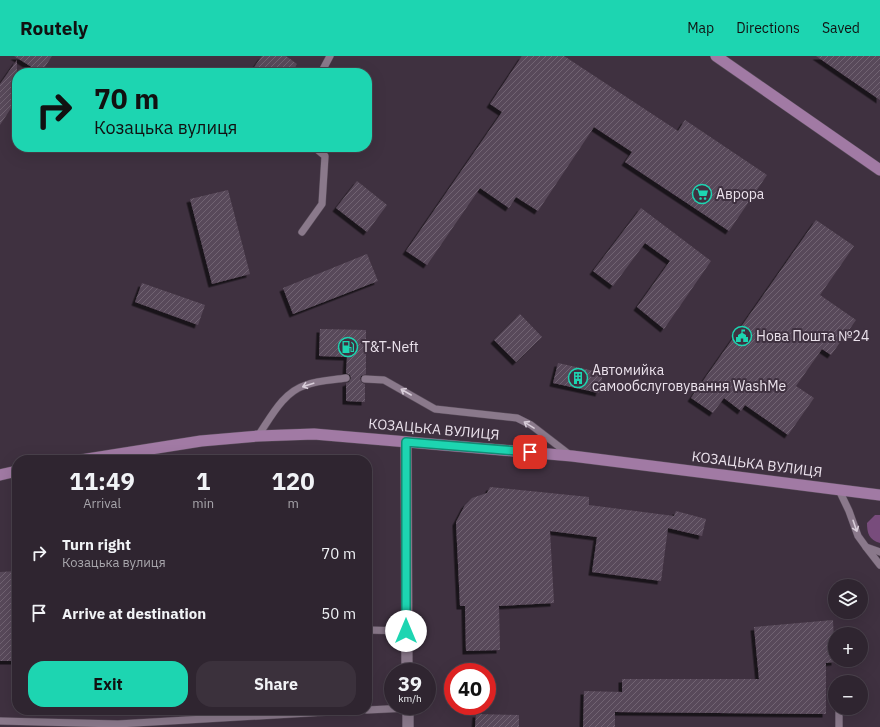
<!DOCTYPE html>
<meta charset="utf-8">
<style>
:root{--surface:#2f2530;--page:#3b313c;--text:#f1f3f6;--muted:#a7a5ab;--line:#4a424c;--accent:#1dd5b1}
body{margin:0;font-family:"IBM Plex Sans",sans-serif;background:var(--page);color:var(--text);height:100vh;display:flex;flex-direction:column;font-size:15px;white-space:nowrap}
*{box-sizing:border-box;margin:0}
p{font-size:13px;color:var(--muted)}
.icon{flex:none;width:22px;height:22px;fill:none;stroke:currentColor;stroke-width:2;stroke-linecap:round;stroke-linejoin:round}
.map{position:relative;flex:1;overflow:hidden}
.side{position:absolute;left:12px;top:399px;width:360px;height:260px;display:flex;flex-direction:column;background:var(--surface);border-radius:16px;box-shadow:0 4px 16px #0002,0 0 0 1px var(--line)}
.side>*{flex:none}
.banner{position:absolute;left:12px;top:12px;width:360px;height:84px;border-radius:16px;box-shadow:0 4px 16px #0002,0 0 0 1px var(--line);background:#1dd5b1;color:#111;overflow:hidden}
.buttons{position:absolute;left:828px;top:523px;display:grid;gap:8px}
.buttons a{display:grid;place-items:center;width:40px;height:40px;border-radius:50%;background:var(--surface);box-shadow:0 4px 16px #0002,0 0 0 1px var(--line);font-size:20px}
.speed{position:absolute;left:384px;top:607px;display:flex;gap:8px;font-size:20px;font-weight:700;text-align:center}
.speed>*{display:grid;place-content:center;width:52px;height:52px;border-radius:50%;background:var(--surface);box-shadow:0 4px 16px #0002,0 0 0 1px var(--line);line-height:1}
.speed small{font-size:10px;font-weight:400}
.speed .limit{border:6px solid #d22;background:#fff;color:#111}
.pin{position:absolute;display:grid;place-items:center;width:34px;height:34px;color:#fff;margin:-17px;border-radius:8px;box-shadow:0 2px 6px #0006}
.me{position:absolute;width:44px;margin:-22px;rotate:0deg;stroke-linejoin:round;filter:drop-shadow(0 0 3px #0008)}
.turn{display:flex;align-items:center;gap:14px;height:84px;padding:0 16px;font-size:18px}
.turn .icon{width:52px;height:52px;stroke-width:2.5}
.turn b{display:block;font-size:28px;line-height:34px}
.eta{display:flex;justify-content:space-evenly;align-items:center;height:68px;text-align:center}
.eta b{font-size:24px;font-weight:700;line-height:28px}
.cta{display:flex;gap:8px;margin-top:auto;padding:8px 16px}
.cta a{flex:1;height:46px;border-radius:16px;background:var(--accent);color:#111;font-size:16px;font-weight:700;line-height:46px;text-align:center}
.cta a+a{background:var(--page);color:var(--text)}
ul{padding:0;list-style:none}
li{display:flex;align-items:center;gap:12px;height:60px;padding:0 16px}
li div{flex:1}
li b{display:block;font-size:15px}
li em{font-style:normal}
header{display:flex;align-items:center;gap:24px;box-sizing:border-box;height:56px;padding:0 20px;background:var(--accent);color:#111}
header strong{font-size:19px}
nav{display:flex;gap:22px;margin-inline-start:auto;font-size:14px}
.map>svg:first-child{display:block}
</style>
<header>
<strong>Routely</strong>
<nav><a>Map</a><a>Directions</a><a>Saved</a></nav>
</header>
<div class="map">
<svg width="880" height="671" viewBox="0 0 880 671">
<defs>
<pattern id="building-hatch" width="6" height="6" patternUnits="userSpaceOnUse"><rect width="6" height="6" fill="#594a5a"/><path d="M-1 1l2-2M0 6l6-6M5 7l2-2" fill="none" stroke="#716472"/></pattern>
<filter id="shadow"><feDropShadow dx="-3.5" dy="3.5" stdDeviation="0" flood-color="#0009"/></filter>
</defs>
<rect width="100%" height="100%" fill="#3f3140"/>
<path fill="#784c7c" d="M875 459H880V487C869 484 867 477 867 467Z"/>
<g fill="url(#building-hatch)" filter="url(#shadow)">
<path d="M14 0H52L41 17Z"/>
<path d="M262 0H286L297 8 291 17H250Z"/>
<path d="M522 0H564L678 75 685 64 767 119 729 175 625 106 632 96 594 71 538 155 516 141 509 152 480 132 427 209 406 195 502 56 490 48Z"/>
<path d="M816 0H880V44Z"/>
<path d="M17 4V43L0 69V28Z"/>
<path d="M357 125 387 149 367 176 336 152Z"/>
<path d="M228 134 250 218 212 228 190 143Z"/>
<path d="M641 152 711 205 664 273 637 251 670 205 645 187 613 230 593 215Z"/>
<path d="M816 164 854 190 820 239 856 264 831 299 822 293 796 330 814 342 788 379 745 349 741 355 724 342 713 357 691 342Z"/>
<path d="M367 198 378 225 293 258 283 232Z"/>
<path d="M142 227 205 249 198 269 135 246Z"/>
<path d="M520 258 542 281 516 306 494 284Z"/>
<path d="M320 273 366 274V318L361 320 360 323 362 327 365 328V346L346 345V327L349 326 351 322 350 319 346 317 347 301 319 300Z"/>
<path d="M558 307 603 317 599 337 553 327Z"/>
<path d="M490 431 589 441V449L674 460 676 455 706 463 702 480 668 472 661 525 592 516 597 481 550 475 554 547 499 550 500 594 466 595 465 550H460L456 466 465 449 472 442 487 437Z"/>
<path d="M17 515V605H0V516Z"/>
<path d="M833 564 835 606 826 607V658L615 656V671H583L584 635 622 636V623H759L754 571Z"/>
<path d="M476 658 519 659V671H475Z"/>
</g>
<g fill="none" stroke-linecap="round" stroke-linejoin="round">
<defs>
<g id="service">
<path d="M321 17 330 0"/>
<path d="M302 176 322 148 325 100 314 91"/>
<path d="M365 323 384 324 435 353 517 362 531 369 570 399"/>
<path d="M258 380C271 361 283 336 306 329 319 324 333 324 346 322"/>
<path d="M839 434 849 455 858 480 866 491 880 496"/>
<path d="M866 491 880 509"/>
<path d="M367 574 406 575"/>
<path d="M367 654 408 652"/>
<path d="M0 665 118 668 360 654"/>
<path d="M839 671V652"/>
</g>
<g id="tertiary">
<path d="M406 386 407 616"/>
<path d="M408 650V671"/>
</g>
<g id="secondary">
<path d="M716 0 880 114"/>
<path d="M81 404 201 385 258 380 314 378 572 400 880 439"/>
<path d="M0 419 17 415"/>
</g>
</defs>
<use href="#service" stroke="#594d5a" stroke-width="8"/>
<use href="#tertiary" stroke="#594d5a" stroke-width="12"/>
<use href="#secondary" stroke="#594d5a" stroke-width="12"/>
<use href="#service" stroke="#8a798b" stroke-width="7"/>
<use href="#tertiary" stroke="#8a798b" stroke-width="11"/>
<use href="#secondary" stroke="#a17aa4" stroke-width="11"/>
</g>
<defs><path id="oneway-shaft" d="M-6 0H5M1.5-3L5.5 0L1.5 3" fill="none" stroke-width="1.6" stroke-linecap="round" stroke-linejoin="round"/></defs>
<g stroke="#d8cdd9">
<use href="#oneway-shaft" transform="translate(308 329) rotate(162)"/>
<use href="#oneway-shaft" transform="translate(406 336) rotate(-150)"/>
<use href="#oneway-shaft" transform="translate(529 369) rotate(-148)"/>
<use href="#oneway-shaft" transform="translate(855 470) rotate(71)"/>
</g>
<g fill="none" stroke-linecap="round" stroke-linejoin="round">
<defs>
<path id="route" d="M406 575V386L530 396"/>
</defs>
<use href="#route" stroke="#138a73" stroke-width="10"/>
<use href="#route" stroke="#1dd5b1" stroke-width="7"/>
</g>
<defs>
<symbol id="supermarket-ring" viewBox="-11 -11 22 22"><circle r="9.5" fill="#3f3140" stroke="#1dd5b1" stroke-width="1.5"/><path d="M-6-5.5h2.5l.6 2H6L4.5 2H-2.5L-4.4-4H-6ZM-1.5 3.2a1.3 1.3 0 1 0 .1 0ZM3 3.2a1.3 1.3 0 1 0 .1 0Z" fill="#1dd5b1"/></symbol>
<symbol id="civic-ring" viewBox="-11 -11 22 22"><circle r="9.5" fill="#3f3140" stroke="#1dd5b1" stroke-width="1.5"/><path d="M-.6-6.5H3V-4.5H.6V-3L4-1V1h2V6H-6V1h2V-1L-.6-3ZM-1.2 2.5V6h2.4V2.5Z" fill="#1dd5b1"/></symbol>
<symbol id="fuel-ring" viewBox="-11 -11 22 22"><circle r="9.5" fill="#3f3140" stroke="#1dd5b1" stroke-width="1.5"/><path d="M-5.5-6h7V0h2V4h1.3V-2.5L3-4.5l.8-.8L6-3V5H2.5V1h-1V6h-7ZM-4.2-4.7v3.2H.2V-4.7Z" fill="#1dd5b1"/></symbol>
<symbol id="building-ring" viewBox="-11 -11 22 22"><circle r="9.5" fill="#3f3140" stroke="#1dd5b1" stroke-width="1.5"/><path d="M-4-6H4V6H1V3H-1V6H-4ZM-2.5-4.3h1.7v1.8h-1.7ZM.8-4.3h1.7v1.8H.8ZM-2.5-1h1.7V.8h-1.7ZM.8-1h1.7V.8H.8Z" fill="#1dd5b1"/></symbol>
</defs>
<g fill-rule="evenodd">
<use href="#supermarket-ring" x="691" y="127" width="22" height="22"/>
<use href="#civic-ring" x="731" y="269" width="22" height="22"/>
<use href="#fuel-ring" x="337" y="280" width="22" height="22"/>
<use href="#building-ring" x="567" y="311" width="22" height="22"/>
</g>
<g text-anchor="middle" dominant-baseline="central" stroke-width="4" stroke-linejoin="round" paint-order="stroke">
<g font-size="14" fill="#ebe2ec" stroke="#3f3140" text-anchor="start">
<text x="716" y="138">Аврора</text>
<text x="756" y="280">Нова Пошта №24</text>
<text x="362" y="291">T&amp;T-Neft</text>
<text x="592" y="314">Автомийка<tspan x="592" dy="16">самообслуговування WashMe</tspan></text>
</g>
<g font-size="14" fill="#ebe2ec" stroke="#3f3140">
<text transform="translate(434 373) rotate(5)">КОЗАЦЬКА ВУЛИЦЯ</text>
<text transform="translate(757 408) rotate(7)">КОЗАЦЬКА ВУЛИЦЯ</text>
</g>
</g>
</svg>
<div class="buttons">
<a><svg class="icon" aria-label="layers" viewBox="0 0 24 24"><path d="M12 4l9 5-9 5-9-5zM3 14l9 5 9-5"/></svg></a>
<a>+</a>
<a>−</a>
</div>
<div class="speed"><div>39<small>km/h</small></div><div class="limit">40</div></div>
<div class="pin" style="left:530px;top:396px;background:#d93025"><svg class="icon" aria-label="arrive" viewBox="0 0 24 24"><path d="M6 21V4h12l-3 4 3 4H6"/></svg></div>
<svg class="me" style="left:406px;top:575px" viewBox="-20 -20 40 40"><circle r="19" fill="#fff"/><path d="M0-13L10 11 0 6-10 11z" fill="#1dd5b1"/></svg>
<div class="banner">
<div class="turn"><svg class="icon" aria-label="right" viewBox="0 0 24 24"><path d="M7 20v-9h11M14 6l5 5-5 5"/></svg><div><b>70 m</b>Козацька вулиця</div></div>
</div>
<section class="side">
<div class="eta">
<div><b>11:49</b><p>Arrival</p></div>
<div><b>1</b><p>min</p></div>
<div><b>120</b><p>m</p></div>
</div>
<ul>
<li><svg class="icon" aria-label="right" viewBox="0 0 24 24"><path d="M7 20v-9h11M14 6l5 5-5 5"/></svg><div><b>Turn right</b><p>Козацька вулиця</p></div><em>70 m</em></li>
<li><svg class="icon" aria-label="arrive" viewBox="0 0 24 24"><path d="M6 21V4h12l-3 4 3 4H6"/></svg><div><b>Arrive at destination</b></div><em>50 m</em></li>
</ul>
<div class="cta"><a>Exit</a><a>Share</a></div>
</section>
</div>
